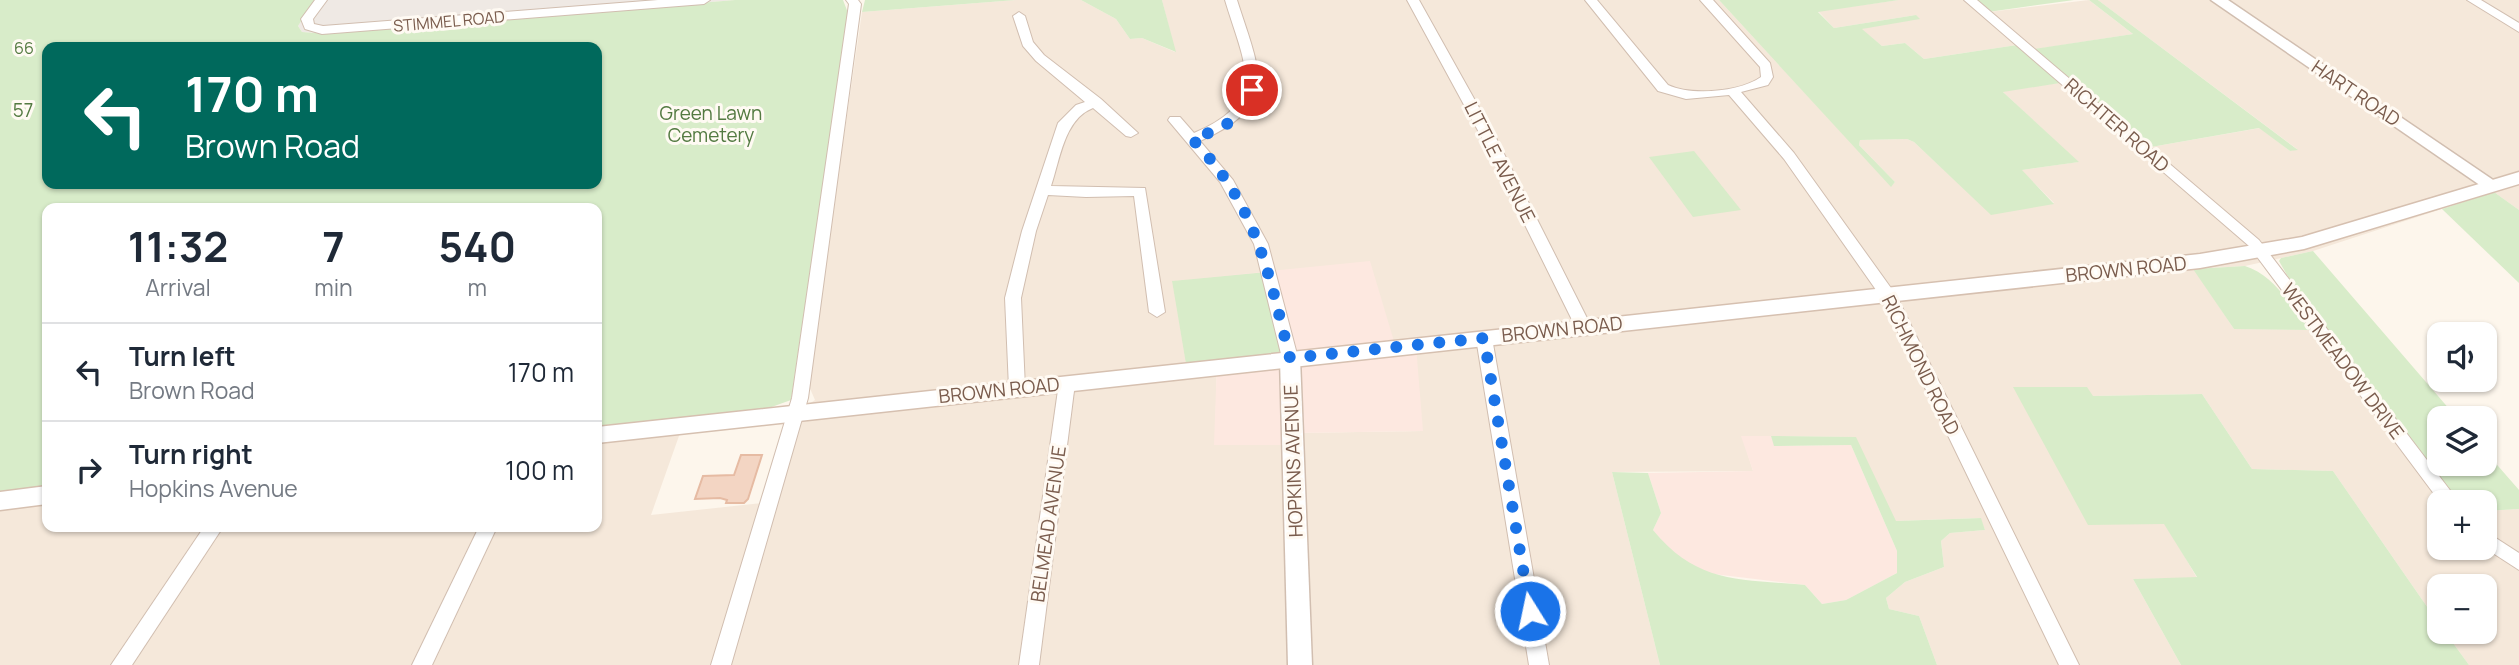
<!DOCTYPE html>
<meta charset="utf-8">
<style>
:root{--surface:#fff;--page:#f6f6f7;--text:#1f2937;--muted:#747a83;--line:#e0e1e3}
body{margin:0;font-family:Manrope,sans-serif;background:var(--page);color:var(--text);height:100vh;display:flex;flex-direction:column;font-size:26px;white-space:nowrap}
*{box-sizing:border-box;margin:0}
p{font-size:23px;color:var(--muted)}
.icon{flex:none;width:38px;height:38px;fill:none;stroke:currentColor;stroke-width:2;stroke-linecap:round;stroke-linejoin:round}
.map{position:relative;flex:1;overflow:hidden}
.sheet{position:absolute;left:42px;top:203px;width:560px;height:329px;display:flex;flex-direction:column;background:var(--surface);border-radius:14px;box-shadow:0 2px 5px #0004}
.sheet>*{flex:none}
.hud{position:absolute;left:42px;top:42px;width:560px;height:147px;border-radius:14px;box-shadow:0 2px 5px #0004;background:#00695c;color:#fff;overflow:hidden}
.fabs{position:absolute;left:2427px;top:322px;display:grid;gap:14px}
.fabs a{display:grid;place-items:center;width:70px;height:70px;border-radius:14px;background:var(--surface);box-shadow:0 2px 5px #0004;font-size:35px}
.pin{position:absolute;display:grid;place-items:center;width:60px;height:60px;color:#fff;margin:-30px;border:4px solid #fff;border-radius:50%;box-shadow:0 2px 7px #0007}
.me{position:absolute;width:77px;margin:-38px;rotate:350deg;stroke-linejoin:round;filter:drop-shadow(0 0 5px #0008)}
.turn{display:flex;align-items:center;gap:24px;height:147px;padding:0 28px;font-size:32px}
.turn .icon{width:91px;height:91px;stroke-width:2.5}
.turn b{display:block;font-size:49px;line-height:60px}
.eta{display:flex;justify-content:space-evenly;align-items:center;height:119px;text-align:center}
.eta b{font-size:42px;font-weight:700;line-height:49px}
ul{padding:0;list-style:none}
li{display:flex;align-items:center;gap:21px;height:98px;padding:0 28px;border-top:2px solid var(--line)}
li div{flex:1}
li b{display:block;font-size:26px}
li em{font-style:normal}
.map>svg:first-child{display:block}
</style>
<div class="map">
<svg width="2519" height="665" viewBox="0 0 2519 665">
<rect width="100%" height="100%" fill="#fdf6ec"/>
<g fill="#f5e8da" fill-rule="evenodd">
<path d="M1016 0H1081L1116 19 1130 39 1142 38 1175 52 1162 0H1719L1891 186 1895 182 1859 145 1860 140 1907 139 1914 142 1991 214 2054 203 2021 170 2078 162 2002 91 2072 81 2151 147 2260 128 2290 151 2297 149 2098 0H2519V210L2494 192 2313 251 2245 266 2194 269 2234 329 2328 330 2458 502H2440V548H2485V511L2519 509V665H2469L2445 632H2485V586H2440L2439 624 2333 471 2252 469 2202 394 2092 396 2197 578 2133 579 2181 665H1937L1919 616 1889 609 1886 598 1905 582 1944 567 1941 541 1950 533 1985 530 1980 518 1895 521 1855 437 1742 436 1753 471 1612 472 1660 665H0V494L47 489V527H597V429L685 419 651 515 762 503 785 420 815 400 808 384 862 12ZM1217 360 1423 431 1295 433 1215 445Z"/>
<path d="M1899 0H1974L1989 12 2089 0 2133 34 2024 51 2017 45 1924 59 1905 43 1882 46 1861 29 1916 15 1834 28 1818 11Z"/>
</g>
<g fill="#fde8e0">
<path d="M1370 261 1396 348 1416 346 1423 431 1296 433V445H1214L1217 361 1186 364 1172 281Z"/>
<path d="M1741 436H1771L1775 446 1851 445 1897 551V573L1846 600 1822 604 1805 585 1705 573 1672 553 1653 530 1661 513 1648 473 1753 471Z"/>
</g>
<path fill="#efe9e4" d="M315 0H735L328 34 302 32 298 26Z"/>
<g fill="#d8ecc9" fill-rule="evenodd">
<path d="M0 0H315L298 26 302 32 328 34 735 0H843L848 13 791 400 766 409 597 429V208H47V489L0 494ZM47 47H597V184H47Z"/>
<path d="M865 0H1016L862 12Z"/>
<path d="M1081 0H1162L1176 52 1142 38 1130 39 1116 19Z"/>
<path d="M1719 0H1899L1818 12 1834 28 1916 15 1920 19 1862 29 1882 46 1905 43 1924 59 2017 45 2060 83 2003 92 2079 162 2022 170 2054 204 1991 215 1914 142 1907 139 1860 140 1859 145 1895 182 1891 187Z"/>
<path d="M1974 0H2074L1988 12Z"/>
<path d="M2089 0H2098L2298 150 2290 151 2259 128 2151 147 2034 49 2133 34Z"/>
<path d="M1694 151 1741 210 1693 217 1649 157Z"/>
<path d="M2494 192 2519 210V283L2442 209Z"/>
<path d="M2313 251 2457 418H2440V464H2485V451L2519 490V509L2485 511V502H2458L2291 282 2279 261 2281 258Z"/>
<path d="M2245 266C2274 275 2292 307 2310 330L2234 329 2193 269Z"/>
<path d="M1267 272 1287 357 1187 370 1172 281Z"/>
<path d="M2013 387H2087L2093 396 2202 394 2252 469 2333 471 2439 624 2440 632H2445L2469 665H2181L2133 579 2197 577 2164 524 2088 525Z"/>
<path d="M1771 436 1856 437 1896 521 1981 518 1985 530 1950 533 1941 541 1944 567 1905 582 1886 598 1889 609 1919 616 1937 665H1660L1612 472 1648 473 1661 513 1653 530C1697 584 1740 579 1805 585L1822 604 1846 600 1897 573V551L1851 445 1774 446Z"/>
</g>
<path fill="#f3d5c3" stroke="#e6bba3" stroke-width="2" d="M741 455H762L748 499 744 503H726L727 500 720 498 695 499 703 476 734 475Z"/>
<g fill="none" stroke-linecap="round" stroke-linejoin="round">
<defs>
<g id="minor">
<path d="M315 0H327L313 19 314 24 323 26 658 0H710L704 4 322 34 305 29 301 19Z"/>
<path d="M846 0H858L861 4 808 398 731 665H711L792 398 849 4Z"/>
<path d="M1225 0H1237C1259 70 1282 105 1200 141L1233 180 1268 244 1298 358 1290 364 1282 358 1254 244 1220 182 1168 120 1170 117H1180L1194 133C1270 101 1244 64 1225 0Z"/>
<path d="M1407 0H1419L1496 138 1591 326 1589 330H1577L1575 326 1482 138Z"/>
<path d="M1585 0H1597L1668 85C1691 96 1740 92 1761 77L1760 67 1700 0H1713L1770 63 1773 77 1768 85 1741 92 1794 153 1896 295 2079 665H2059L1881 297 1784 159 1729 95 1686 99 1658 91Z"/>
<path d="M1964 0H1977L2259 240 2459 502H2440L2249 246Z"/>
<path d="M2467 0H2481L2519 23V32Z"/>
<path d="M1019 12 1025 16 1033 42 1044 55 1101 99 1138 133 1131 137 1126 136 1093 108C1064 119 1060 160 1051 186L1145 188 1165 312 1157 317 1149 312 1134 196 1086 197 1048 195 1036 231 1021 298 1025 388 1023 392H1011L1009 388 1005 298 1022 231 1058 123 1076 105 1085 102 1036 61 1023 46 1013 16Z"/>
<path d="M1484 332 1492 338 1549 665H1529L1476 338Z"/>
<path d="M1067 377 1073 379 1075 383 1039 665H1019L1059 383 1061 379Z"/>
<path d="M204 527H223L132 665H111Z"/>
<path d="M479 527H497L432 665H412Z"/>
<path d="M2485 531 2519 553V570L2485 548Z"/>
</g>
<g id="tertiary">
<path d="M2211 0H2228L2502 186 2493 191 2487 190Z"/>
<path d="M1290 351 1300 358 1312 665H1288L1280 358Z"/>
</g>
<g id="secondary">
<path d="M2519 172V184L2304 249 2200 268 597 443V427L2200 254 2302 237Z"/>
<path d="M47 486V504L0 510V492Z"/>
</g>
</defs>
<use href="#minor" stroke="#d1beb0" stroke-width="2"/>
<use href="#tertiary" stroke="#d1beb0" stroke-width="3"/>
<use href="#secondary" stroke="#d6c0b0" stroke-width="3"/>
<use href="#minor" fill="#fff" fill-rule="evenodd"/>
<use href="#tertiary" fill="#fff" fill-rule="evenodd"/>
<use href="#secondary" fill="#fff" fill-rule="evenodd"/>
</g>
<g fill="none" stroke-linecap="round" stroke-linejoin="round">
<path stroke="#1a73e8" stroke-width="12" stroke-dasharray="0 21.6" d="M1252 90C1246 120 1218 130 1192 139 1257 205 1268 272 1290 358L1484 338 1530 611"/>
</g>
<g text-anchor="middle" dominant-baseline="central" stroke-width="6" stroke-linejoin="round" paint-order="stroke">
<g font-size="16" fill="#7a5c4d" stroke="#fffaf3">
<text transform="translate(449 21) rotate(-5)">STIMMEL ROAD</text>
</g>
<g font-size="16" fill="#537a41" stroke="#fffaf3">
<text x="24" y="48">66</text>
</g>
<g font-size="19" fill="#7a5c4d" stroke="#fffaf3">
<text transform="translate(2356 93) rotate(34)">HART ROAD</text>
<text transform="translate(2117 125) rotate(41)">RICHTER ROAD</text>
<text transform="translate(1500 162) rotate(63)">LITTLE AVENUE</text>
<text transform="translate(2126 269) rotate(-6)">BROWN ROAD</text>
<text transform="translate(1562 329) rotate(-6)">BROWN ROAD</text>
<text transform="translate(2343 361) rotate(53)">WESTMEADOW DRIVE</text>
<text transform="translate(1921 365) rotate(64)">RICHMOND ROAD</text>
<text transform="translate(999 390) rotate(-6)">BROWN ROAD</text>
<text transform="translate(1293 461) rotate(-92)">HOPKINS AVENUE</text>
<text transform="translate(1048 524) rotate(-82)">BELMEAD AVENUE</text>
</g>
<g font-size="19" fill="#537a41" stroke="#fffaf3">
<text x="23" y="110">57</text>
<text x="711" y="113">Green Lawn<tspan x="711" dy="22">Cemetery</tspan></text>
</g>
</g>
</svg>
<div class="fabs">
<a><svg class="icon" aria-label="sound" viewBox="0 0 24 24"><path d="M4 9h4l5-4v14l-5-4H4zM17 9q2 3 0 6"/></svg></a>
<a><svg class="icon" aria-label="layers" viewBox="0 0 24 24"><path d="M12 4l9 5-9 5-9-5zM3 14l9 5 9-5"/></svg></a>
<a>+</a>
<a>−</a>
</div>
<div class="pin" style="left:1252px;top:90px;background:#d93025"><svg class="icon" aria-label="arrive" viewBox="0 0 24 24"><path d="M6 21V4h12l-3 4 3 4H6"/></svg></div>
<svg class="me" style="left:1530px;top:611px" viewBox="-20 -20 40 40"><circle r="17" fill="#1a73e8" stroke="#fff" stroke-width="3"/><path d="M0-11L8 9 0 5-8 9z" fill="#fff"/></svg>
<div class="hud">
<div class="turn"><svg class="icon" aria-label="left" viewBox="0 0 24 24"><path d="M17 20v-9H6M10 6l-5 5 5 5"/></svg><div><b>170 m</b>Brown Road</div></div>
</div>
<section class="sheet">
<div class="eta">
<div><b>11:32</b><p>Arrival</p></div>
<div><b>7</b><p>min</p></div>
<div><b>540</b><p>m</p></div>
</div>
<ul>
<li><svg class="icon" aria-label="left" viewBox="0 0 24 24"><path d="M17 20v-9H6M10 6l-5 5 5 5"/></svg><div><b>Turn left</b><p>Brown Road</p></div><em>170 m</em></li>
<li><svg class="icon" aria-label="right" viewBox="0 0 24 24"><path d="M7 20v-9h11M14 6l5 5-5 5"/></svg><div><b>Turn right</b><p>Hopkins Avenue</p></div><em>100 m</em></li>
</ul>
</section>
</div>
